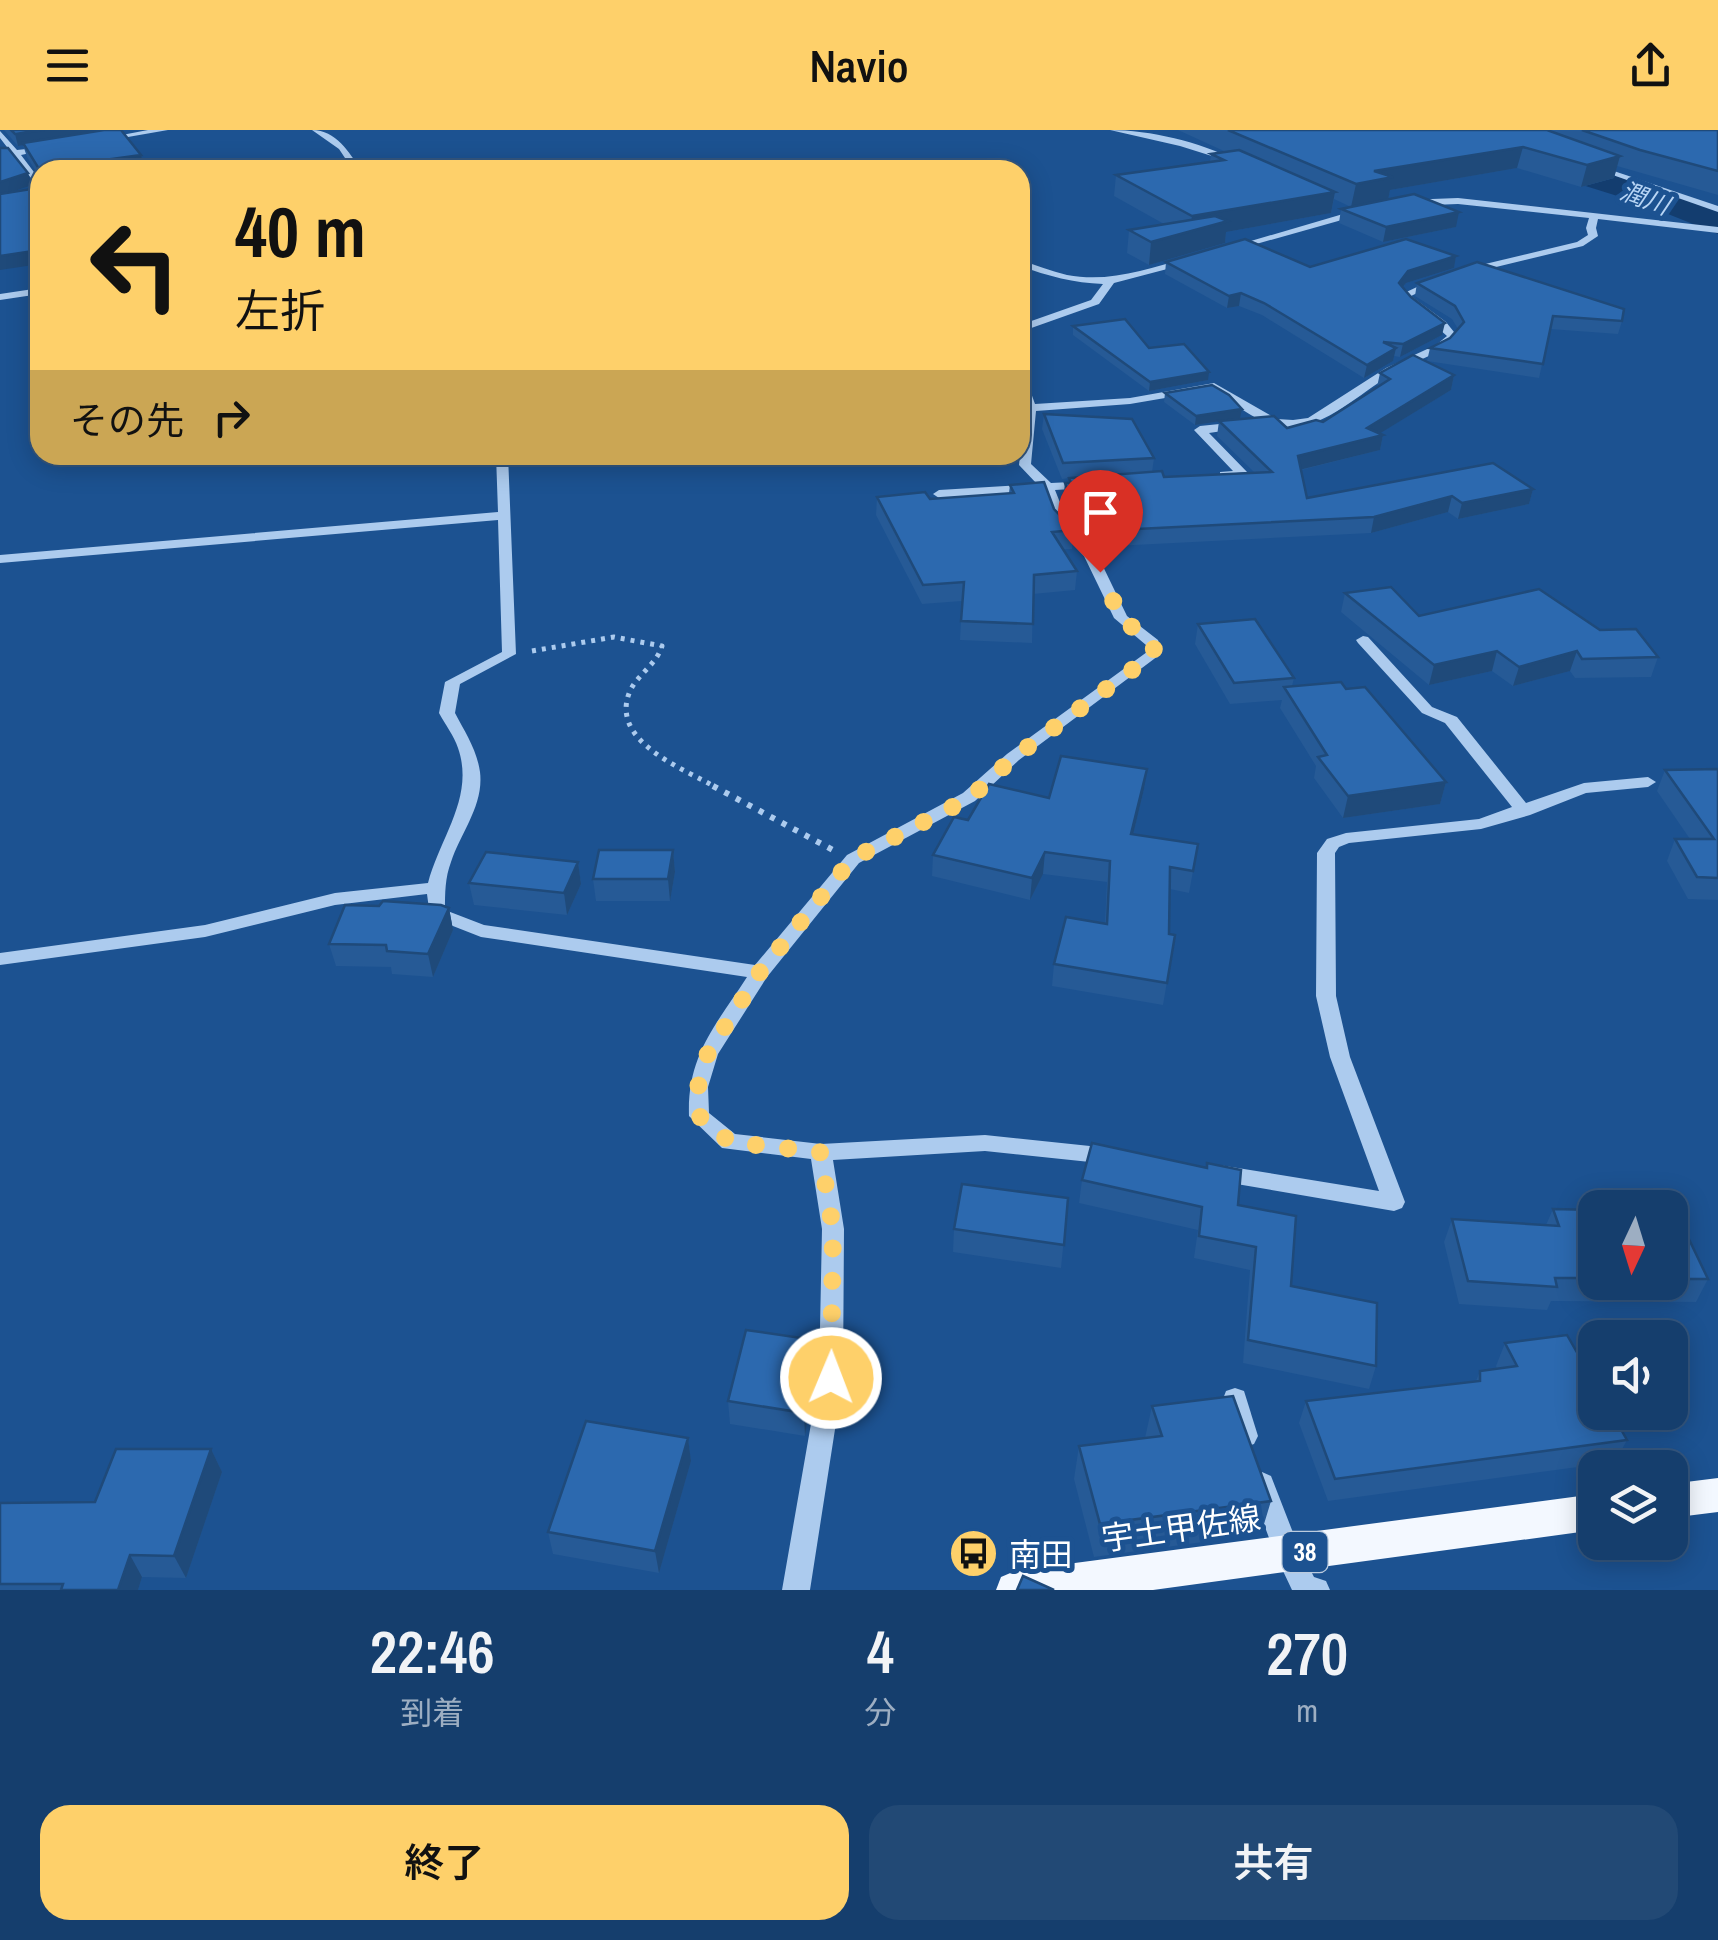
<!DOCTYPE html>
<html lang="ja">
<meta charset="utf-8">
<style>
:root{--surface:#153e6d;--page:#224975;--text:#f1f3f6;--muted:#9daec2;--line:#345780;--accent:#fed06a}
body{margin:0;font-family:"Archivo Narrow","Noto Sans JP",sans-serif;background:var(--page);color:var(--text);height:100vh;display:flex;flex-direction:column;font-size:38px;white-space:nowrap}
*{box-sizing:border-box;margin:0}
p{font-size:32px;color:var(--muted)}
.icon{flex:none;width:55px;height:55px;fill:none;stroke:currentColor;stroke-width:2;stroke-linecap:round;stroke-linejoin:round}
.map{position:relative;height:1460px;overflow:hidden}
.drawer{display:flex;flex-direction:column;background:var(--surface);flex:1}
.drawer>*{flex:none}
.top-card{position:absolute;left:30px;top:30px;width:1000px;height:305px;border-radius:30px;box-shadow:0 5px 25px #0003,0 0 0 2px var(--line);background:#fed06a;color:#111;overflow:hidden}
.needle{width:65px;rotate:184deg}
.controls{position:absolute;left:1578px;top:1060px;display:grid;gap:20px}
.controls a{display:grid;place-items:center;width:110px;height:110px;border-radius:20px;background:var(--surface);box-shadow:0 5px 25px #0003,0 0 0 2px var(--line);font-size:50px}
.pin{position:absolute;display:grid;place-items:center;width:85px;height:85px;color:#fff;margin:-102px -42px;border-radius:50% 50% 50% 0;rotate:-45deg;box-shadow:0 0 10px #0007}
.pin .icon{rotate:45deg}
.me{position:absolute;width:110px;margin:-55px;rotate:1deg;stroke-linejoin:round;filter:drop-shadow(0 0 8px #0008)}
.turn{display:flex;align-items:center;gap:35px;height:210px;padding:0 40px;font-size:45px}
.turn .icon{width:130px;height:130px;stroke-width:2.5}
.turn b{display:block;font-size:70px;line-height:85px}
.then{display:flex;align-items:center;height:95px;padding:0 40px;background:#0003;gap:20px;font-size:38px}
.eta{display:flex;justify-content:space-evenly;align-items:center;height:170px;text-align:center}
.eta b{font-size:60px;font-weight:600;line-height:70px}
.action{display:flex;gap:20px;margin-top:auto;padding:20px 40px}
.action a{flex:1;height:115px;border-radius:30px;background:var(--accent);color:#111;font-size:40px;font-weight:600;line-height:115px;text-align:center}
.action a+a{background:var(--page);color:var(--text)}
header{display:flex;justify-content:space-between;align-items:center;height:130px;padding:0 40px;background:var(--accent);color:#111;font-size:45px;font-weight:600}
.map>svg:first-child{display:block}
</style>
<header><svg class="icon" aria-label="menu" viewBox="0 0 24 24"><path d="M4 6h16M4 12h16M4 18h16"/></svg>Navio<svg class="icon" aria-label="share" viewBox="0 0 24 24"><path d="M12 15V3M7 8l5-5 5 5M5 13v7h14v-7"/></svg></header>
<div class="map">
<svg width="1718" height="1460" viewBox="0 0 1718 1460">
<rect width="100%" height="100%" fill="#1c5291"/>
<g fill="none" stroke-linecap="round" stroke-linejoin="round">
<path fill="#133d6f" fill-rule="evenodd" d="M1444 0H1483L1533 20 1698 72 1718 81V104L1643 74 1512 33 1449 6Z"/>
<path stroke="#accbee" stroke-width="5" stroke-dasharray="4 6" stroke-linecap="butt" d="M532 521 614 507 662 516C656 535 638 544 630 561 608 612 685 639 717 658"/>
<path stroke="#accbee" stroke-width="6" stroke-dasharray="5 8" stroke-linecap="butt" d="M713 656 833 720"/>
<g fill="#accbee" fill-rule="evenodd">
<path d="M148 0H168L105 11 101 9Z"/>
<path d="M312 0C336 0 349 22 361 40H353L339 19Z"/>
<path d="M1110 0C1150 0 1200 12 1235 30L1231 32 1180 16Z"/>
<path d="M0 1 17 20 45 17 49 19 21 25 40 50V59L13 26 0 27V23L10 21 0 8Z"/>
<path d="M1590 33 1718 76V82L1590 37Z"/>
<path d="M1458 68 1718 97V103L1598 89 1596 98 1598 106 1583 116 1463 145 1460 144V140L1577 112 1588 105 1586 98 1589 88 1458 74 1406 76 1402 73 1406 70Z"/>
<path d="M1360 79 1363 84 1235 120 1227 118Z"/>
<path d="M1187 128 1192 131 1190 133 1114 153 1099 174 1020 202V195L1091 170 1103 154C1074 153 1048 146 1020 136V130C1036 135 1051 141 1067 145 1109 153 1147 139 1187 128Z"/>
<path d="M1436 148 1444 150 1411 166 1446 192 1458 207C1439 225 1413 231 1391 245 1356 265 1316 308 1273 295 1252 289 1231 271 1212 260L1130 274 1036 281 1031 334 1051 353 1092 351V357L1088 358 1055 360 1069 395 1097 424 1127 486 1158 510 1162 523 1019 630 975 671 859 733 767 847 718 924 708 957 709 983 735 1004 821 1014 985 1005 1109 1018 1117 1020 1120 1026 1117 1032 1109 1034 985 1021 833 1030 844 1099 843 1248 810 1460H782L819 1248 822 1099 811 1029 722 1018 689 986C687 925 716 895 747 847L481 807 430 787 427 764 335 775 205 807 0 835V823L205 795 335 763 428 753C440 707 475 667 458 618 454 606 445 594 439 583L445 552 502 522 498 390 0 433V425L498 382 496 325H508L516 524 460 554 455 583C465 602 477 620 480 642 484 675 461 702 451 732 445 748 445 763 445 780L484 795 755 835 847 725 963 663 1007 624 1147 522 1146 515 1114 488 1084 426 1056 396 1043 361 939 368 933 364 939 360 1037 354 1019 335 1025 278 1020 264V246L1026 249 1035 274 1130 268 1214 253 1277 289 1293 290 1308 288 1386 238 1436 215 1447 206 1400 165Z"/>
<path d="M40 158V164L0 170V164Z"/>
<path d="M1239 292 1245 296 1243 298 1209 303 1249 344 1243 348H1220V342L1233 341 1194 300 1200 296Z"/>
<path d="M1363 506 1368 507 1432 577 1457 587 1526 673 1584 653 1648 647 1656 652 1648 657 1586 663 1530 685 1481 699 1349 713 1339 717 1335 723 1336 866 1350 927 1405 1072 1402 1078 1394 1081 1219 1051 1211 1049 1208 1043 1211 1037 1219 1035 1379 1061 1330 927 1316 866 1317 723 1327 709 1346 703 1479 689 1512 677 1445 593 1422 583 1358 513 1356 510Z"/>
<path d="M1235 1258 1244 1261 1258 1306 1254 1314 1245 1317 1236 1314 1223 1269 1226 1261Z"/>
<path d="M1262 1342 1271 1346 1299 1418 1314 1447 1326 1451 1330 1460H1292L1275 1424 1249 1354 1253 1346Z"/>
</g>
<g fill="#f3f8ff" fill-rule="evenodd">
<path d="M1718 1348V1382L1670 1388V1354Z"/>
<path d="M1595 1364V1400L1153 1460H996L1001 1447 1015 1441Z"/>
</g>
</g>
<g fill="#265a96">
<path d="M4 0H121L141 25 145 39 40 40V48L27 27 23 15 18 16Z"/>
<path d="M1178 0H1718V65L1617 36 1614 48 1581 57 1517 38 1390 60 1388 69 1456 97 1383 112 1339 93 1341 79 1351 77 1334 69 1331 83 1226 102 1225 113 1149 135 1127 123 1129 100 1164 94 1114 66 1116 45 1210 32 1211 24 1226 22Z"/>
<path d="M1456 126 1454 138 1406 153 1403 157 1442 205 1400 227 1394 226 1393 231 1364 248 1262 185 1239 176 1227 178 1165 144 1166 132 1310 137Z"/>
<path d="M1417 153 1622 191 1618 204 1550 199 1539 248 1427 231 1430 218 1450 208 1458 199 1452 189 1415 166Z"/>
<path d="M1073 196 1149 218 1208 250 1149 261 1073 205Z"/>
<path d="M1380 243 1454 245 1451 260 1380 303 1383 305 1380 320 1301 340 1307 368 1533 359 1529 374 1458 389 1448 382 1371 403 1095 417 1072 393 1063 369 1065 353H1069V348L1062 349 1042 299 1044 284 1154 328 1152 342 1164 347 1254 342 1217 306 1219 291 1195 295 1164 272 1165 263 1240 288 1223 291 1287 298 1323 292 1377 257Z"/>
<path d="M1010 355 1054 379 1074 400 1072 419H1064L1077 441 1075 460 1033 464 1032 513 960 510 962 471 922 474 876 385 877 367 930 369 1009 363Z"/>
<path d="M1345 463 1419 486 1600 500 1658 527 1651 547 1575 548 1570 541 1513 556 1492 541 1429 555 1341 482Z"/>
<path d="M1198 494 1294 548 1292 556 1346 559 1446 652 1440 674 1343 688 1314 648 1316 636 1280 578 1282 570 1230 574 1195 514Z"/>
<path d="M1147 639 1144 659 1133 705 1198 714 1189 763 1170 759 1169 804 1175 805 1163 875 1052 856 1054 834 1105 794 1107 752 1043 744 1030 770 932 746 933 725 968 690 1049 668Z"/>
<path d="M1718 639V770L1688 769 1667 731 1675 709H1690L1657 661 1665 640Z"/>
<path d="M673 720 675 742 670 771H596L593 749Z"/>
<path d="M578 732 581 754 567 785 474 775 469 753Z"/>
<path d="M449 778 453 800 433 847 392 844 391 837 336 836 329 814Z"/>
<path d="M1082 1050 1238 1075 1291 1156 1376 1236 1369 1259 1243 1233 1250 1140 1194 1128 1198 1100 1079 1073Z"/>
<path d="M1068 1068 1061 1138 953 1122 954 1099Z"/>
<path d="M1553 1079 1595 1080V1152H1670V1080L1708 1149 1696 1172 1551 1171 1547 1180 1459 1174 1444 1112 1452 1089 1546 1095Z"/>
<path d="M1505 1213 1627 1310 1615 1332 1328 1371 1299 1293 1306 1271 1476 1251 1480 1241 1497 1239 1496 1236Z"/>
<path d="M816 1233 805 1306 730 1294 728 1271Z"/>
<path d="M1152 1276 1271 1371 1261 1404 1094 1427 1074 1349 1079 1316 1145 1308Z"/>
<path d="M688 1308 691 1331 659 1443 553 1424 548 1402Z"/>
<path d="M211 1319 222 1342 186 1448 142 1447 138 1460H0V1373L95 1372Z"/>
</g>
<g fill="#1f4a7a">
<path d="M44 0H114V1L18 16 15 4Z"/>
<path d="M1523 17 1517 38 1390 60 1388 70 1351 77 1356 54 1374 41Z"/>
<path d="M141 25 145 39 40 40V41L39 39Z"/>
<path d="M1620 26 1614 48 1581 57 1587 35Z"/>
<path d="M28 43 32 55 0 66V52Z"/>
<path d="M1335 62 1331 83 1226 102 1225 113 1149 135 1151 112 1190 101 1192 86Z"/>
<path d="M1459 82 1456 97 1383 112 1386 97Z"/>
<path d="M40 120V134L0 140V126Z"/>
<path d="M1456 126 1454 138 1406 153 1396 165 1399 153 1408 141Z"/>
<path d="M1241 163 1239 176 1227 178 1229 166Z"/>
<path d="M1445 193 1442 205 1400 227 1403 214Z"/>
<path d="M1396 218 1393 231 1364 248 1367 235Z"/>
<path d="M1209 242 1208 250 1149 261 1150 252Z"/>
<path d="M1454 245 1451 260 1374 307 1383 305 1380 320 1295 341 1298 326 1367 298Z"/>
<path d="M1242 279 1240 288 1195 295 1196 286Z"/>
<path d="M1533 359 1529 374 1458 389 1462 373Z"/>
<path d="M1452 366 1448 382 1371 403 1374 387Z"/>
<path d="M1497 521 1492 541 1429 555 1434 535Z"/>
<path d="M1577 521 1570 541 1513 556 1519 537Z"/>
<path d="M1147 639 1144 659 1128 726 1131 704Z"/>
<path d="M1446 652 1440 674 1343 688 1348 666Z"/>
<path d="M673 720 675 742 670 771 668 749Z"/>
<path d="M1045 722 1043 744 1030 770 1032 748Z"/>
<path d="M578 732 581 754 567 785 564 763Z"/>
<path d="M449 778 453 800 433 847 428 824Z"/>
<path d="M815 1210 816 1233 805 1306 804 1283Z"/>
<path d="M688 1308 691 1331 659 1443 655 1421Z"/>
<path d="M211 1319 222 1342 186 1448 174 1426Z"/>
<path d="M130 1425 142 1447 138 1460H118Z"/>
</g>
<g fill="#2c69af" stroke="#1f4a7a" stroke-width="2.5">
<path d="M11 0H44L15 4Z"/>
<path d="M104 0H121L141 25 39 39 23 13Z"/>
<path d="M1228 0H1547L1620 26 1587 35 1523 17 1374 41 1393 47 1356 54Z"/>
<path d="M1582 0H1718V41L1640 20Z"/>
<path d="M0 18H8L28 43 0 52Z"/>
<path d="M1239 20 1335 62 1192 86 1116 45 1224 30 1211 24Z"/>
<path d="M31 59 40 67V120L0 126V64Z"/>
<path d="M1414 64 1459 82 1386 97 1341 79Z"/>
<path d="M1215 86 1228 91 1151 112 1129 100Z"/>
<path d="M1245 109 1310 137 1406 109 1456 126 1408 141 1399 153 1411 167 1445 193 1403 214 1383 212 1396 218 1367 235 1264 173 1241 163 1229 166 1166 132Z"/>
<path d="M1477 132 1624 179 1622 191 1553 186 1543 234 1430 218 1450 208 1464 192 1455 176 1417 153Z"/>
<path d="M1125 189 1149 218 1184 214 1209 242 1150 252 1073 196Z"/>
<path d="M1413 225 1454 245 1367 298 1383 305 1298 326 1307 368 1493 333 1533 359 1462 373 1452 366 1374 387 1097 401 1074 377 1065 353H1071L1069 348 1162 341 1164 347 1272 342 1219 291 1274 286 1287 298 1316 290 1323 292 1390 249 1380 243Z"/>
<path d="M1212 255 1229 265 1242 279 1196 286 1165 263Z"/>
<path d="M1044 284 1132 289 1154 328 1063 333Z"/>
<path d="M1044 352 1054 379 1074 400 1052 402 1077 441 1034 445 1033 494 961 491 964 452 923 455 877 367 925 362 930 369 1014 363 1010 355Z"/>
<path d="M1391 457 1419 486 1539 459 1600 500 1636 499 1658 527 1582 529 1577 521 1519 537 1497 521 1434 535 1345 463Z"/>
<path d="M1255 489 1294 548 1234 553 1198 494Z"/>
<path d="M1341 552 1346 559 1365 557 1446 652 1348 666 1318 627 1327 625 1284 557Z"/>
<path d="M1061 626 1147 639 1131 704 1198 714 1193 741 1170 737 1169 804 1175 805 1167 853 1054 834 1066 787 1107 794 1110 731 1045 722 1032 748 933 725 954 687 968 690 989 654 1049 668Z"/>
<path d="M1718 639V748L1697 747 1675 709H1714L1665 640Z"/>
<path d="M599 720H673L668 749H593Z"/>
<path d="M486 722 578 732 564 763 469 753Z"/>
<path d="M383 771 441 775 449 778 428 824 387 821 386 815 329 814 345 775 379 776Z"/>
<path d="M1092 1013 1207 1038V1033L1241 1040 1238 1075 1296 1086 1291 1156 1377 1173 1376 1236 1248 1210 1256 1117 1199 1106 1202 1077 1082 1050Z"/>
<path d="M962 1054 1068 1068 1064 1115 954 1099Z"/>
<path d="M1553 1079 1595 1080V1148H1555L1557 1157 1468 1151 1452 1089 1559 1096Z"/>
<path d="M1670 1080H1675L1708 1149H1670Z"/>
<path d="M746 1200 815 1210 804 1283 728 1271Z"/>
<path d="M1567 1205 1595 1254V1282H1611L1627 1310 1335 1349 1306 1271 1480 1251V1241L1517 1236 1505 1213Z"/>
<path d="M1233 1266 1271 1371 1100 1394 1079 1316 1162 1306 1152 1276Z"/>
<path d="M586 1291 688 1308 655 1421 548 1402Z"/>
<path d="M116 1319H211L174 1426 130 1425 118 1460H61L63 1454H0V1373L95 1372Z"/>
<path d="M1023 1446 1054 1460H1017Z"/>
</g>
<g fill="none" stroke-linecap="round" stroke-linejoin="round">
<path stroke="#fed06a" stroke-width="18" stroke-dasharray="0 32.4" d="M831 1248 833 1099 820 1022 730 1012 699 986 698 957 708 923 760 842 852 729 970 668 1013 628 1155 523 1152 513 1121 488 1100 442"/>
</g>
<defs>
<symbol id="bus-disc" viewBox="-11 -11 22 22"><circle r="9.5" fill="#fed06a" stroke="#1c5291"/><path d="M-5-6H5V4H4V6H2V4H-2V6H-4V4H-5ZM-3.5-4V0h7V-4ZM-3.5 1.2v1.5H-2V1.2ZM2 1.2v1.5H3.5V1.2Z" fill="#111"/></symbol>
</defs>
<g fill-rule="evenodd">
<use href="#bus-disc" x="946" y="1396" width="55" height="55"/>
</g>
<g text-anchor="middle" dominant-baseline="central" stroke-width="10" stroke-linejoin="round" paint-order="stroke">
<g font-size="25" font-style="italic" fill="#b8d5f5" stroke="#1c5291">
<text transform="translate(1645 68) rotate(20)">潤川</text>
</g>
<rect fill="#1c5291" stroke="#bbcbde" stroke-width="2.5" x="1282.5" y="1402" width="45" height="40" rx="8"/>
<g font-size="25" font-weight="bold" fill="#fff">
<text x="1305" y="1422">38</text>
</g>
<g font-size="32" fill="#fff" stroke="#1c5291">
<text transform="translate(1181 1398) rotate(-8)">宇土甲佐線</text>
</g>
<g font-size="32" fill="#fff" stroke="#1c5291" text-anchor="start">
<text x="1009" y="1424">南田</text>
</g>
</g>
</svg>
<div class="controls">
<a><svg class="needle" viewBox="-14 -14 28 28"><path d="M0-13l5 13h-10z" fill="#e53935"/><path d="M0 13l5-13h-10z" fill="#9daec2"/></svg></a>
<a><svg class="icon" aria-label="sound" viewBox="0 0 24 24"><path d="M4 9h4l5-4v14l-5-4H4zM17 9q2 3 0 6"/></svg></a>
<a><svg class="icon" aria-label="layers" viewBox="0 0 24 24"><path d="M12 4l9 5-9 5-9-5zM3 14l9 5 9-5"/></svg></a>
</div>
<div class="pin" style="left:1100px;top:442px;background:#d93025"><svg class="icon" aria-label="arrive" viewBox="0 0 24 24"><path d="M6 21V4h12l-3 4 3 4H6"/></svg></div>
<svg class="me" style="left:831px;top:1248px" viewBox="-20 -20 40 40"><circle r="17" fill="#fed06a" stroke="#fff" stroke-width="3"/><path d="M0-11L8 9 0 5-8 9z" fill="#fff"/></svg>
<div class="top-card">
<div class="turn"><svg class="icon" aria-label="left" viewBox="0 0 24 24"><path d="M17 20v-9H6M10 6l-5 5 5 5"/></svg><div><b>40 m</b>左折</div></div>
<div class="then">その先<svg class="icon" aria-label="right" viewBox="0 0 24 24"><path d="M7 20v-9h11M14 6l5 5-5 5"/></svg></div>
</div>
</div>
<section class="drawer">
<div class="eta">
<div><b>22:46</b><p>到着</p></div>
<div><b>4</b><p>分</p></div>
<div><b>270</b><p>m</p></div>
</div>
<div class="action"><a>終了</a><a>共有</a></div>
</section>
